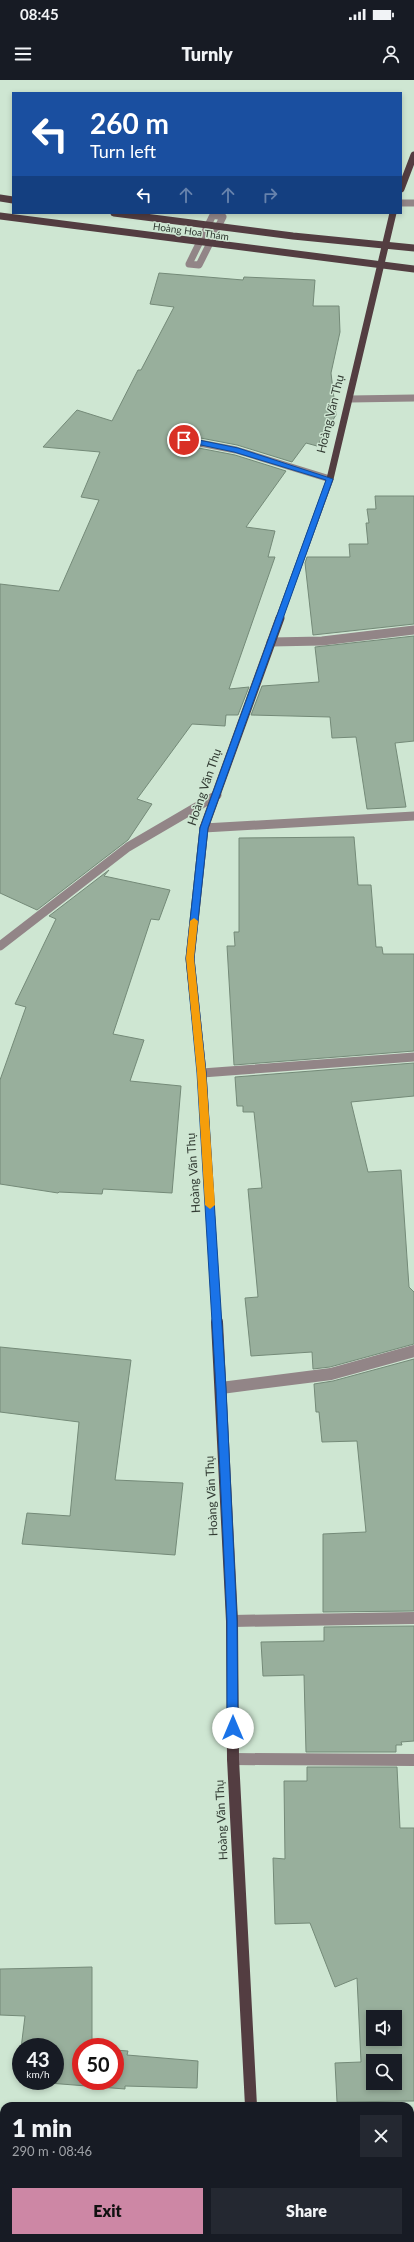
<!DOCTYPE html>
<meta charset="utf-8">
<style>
:root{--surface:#171b24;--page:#242831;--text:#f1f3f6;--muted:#9ea1a6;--accent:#cd87a5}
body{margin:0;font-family:Lato,sans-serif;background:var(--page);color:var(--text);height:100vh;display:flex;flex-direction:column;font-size:15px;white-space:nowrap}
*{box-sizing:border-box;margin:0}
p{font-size:13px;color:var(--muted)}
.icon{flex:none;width:22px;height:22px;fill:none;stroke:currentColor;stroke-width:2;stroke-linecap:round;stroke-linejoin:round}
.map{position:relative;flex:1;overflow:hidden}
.side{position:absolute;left:0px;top:2022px;width:414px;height:140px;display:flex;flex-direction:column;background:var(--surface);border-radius:12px 12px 0 0;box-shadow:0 2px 6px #0003}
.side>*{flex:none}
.guide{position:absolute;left:12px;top:12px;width:390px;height:122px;border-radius:0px;box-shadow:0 2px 6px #0003;background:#1a4fa0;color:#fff;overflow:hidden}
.buttons{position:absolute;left:366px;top:1930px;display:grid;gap:8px}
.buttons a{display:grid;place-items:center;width:36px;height:36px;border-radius:0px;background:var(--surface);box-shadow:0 2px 6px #0003;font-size:20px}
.speed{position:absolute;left:12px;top:1958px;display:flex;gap:8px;font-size:20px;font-weight:700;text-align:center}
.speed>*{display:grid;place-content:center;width:52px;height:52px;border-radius:50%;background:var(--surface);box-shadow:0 2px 6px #0003;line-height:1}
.speed small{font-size:10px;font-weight:400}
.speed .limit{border:6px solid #d22;background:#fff;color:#111}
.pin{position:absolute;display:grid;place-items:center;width:34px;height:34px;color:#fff;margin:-17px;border:2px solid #fff;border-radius:50%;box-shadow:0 1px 4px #0007}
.me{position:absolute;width:44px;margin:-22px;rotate:0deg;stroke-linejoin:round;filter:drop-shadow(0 0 3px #0008)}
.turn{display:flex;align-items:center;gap:14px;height:84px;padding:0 12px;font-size:18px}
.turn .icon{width:52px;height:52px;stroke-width:2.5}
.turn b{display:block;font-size:28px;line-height:34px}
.lanes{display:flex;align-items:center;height:38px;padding:0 12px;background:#0003;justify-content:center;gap:20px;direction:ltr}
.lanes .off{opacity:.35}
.round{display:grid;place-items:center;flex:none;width:42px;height:42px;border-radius:0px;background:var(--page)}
.headline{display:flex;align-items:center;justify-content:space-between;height:68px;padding:0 12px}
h1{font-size:24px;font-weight:800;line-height:30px}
.button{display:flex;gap:8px;margin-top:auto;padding:8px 12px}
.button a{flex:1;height:46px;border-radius:0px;background:var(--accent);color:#111;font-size:16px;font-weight:800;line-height:46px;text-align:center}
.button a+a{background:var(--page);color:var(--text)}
.status{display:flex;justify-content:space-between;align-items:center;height:28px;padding:0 20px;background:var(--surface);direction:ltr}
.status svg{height:11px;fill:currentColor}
header{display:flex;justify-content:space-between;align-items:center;height:52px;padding:0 12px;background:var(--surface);font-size:18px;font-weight:800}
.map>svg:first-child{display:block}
</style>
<div class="status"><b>08:45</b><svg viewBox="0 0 49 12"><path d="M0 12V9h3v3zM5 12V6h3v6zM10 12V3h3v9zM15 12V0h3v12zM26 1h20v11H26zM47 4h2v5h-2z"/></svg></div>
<header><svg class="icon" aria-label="menu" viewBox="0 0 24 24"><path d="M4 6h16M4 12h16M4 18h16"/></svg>Turnly<svg class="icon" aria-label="person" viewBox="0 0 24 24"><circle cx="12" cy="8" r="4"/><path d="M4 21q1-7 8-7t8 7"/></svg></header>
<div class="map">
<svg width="414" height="2162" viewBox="0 0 414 2162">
<rect width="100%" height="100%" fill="#cee6d2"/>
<g fill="#98af9c" stroke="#748a78" fill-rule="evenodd">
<path d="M159 193 243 200 244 197 315 200 313 226H339L340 252 331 293 336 335 317 366 306 363 292 382 237 365 185 355 180 357 179 362 183 365 235 375 286 391 246 447 275 451 268 477H275L229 609 249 607 238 635H226L225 646 192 644 137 719 152 724 128 760 37 830 0 813V504L59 511 99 420 81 417 100 372 43 367 77 330 112 341 138 290H141L174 227 150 224Z"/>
<path d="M375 416H414V544L313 555 305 483 307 477H350L349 464H368L366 443H369L367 429H376Z"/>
<path d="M414 556V661L395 663 406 727 367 729 356 657 332 658 330 637 251 635 262 606 319 602 315 567Z"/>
<path d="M354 757 358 805H371L376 867H382L383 874H414V971L234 985 227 866H235L234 852H239V758Z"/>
<path d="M109 790 104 796 170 810 159 840 151 839 113 954 144 960 130 1001 181 1006 172 1113 103 1109 102 1114 59 1112 58 1113 0 1104V1000L26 927 15 924 56 839 49 836Z"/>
<path d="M414 983V1016L351 1022 368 1092 401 1090 409 1207 414 1212V1264L330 1287 313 1289 312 1272 251 1276 245 1218 258 1217 248 1109 262 1108 254 1032H243V1026H237L235 997Z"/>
<path d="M0 1267 131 1280 115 1400 183 1403 175 1475 22 1464 27 1433 70 1436 79 1342 0 1332Z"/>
<path d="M414 1279V1531L323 1532V1454L366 1452 357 1361 322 1362 319 1332H316L314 1304 333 1301Z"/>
<path d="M414 1546V1661L401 1662 402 1665H396V1672H306L304 1595 263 1596 261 1562 324 1561V1547Z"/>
<path d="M307 1687H397L400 1748H414V2021L337 2022 335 1983 361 1982 357 1898 335 1907 310 1843 275 1844 273 1778 285 1779 284 1701H307ZM373 1937H395V1959H373ZM373 1981H395V2003H373Z"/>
<path d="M92 1887V1967H81V2001H115V1970L128 1971 127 1975 198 1981 197 2008 125 2006V2009L23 2001H55V1967H21V2001H19V1985L25 1936 0 1935V1889Z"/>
</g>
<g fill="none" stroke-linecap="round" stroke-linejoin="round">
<g stroke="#928587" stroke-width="7">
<path d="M401 123H414"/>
<path d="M213 135 223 137 199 185 189 184Z"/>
<path d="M350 319 414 318"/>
<path d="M184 360 236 370 330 399"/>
</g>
<g stroke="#928587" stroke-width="9">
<path d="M271 562 322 561 414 550"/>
<path d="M204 748 414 736"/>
<path d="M0 866 128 767 217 715"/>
<path d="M202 993 414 977"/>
</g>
<g stroke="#928587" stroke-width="12">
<path d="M221 1308 331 1294 414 1271"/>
<path d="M232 1541 414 1538"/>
<path d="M233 1679 414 1680"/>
</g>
<g stroke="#533d41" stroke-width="7">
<path d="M401 109 414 75"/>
<path d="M0 118 13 120"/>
<path d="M114 133 293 156 414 168"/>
<path d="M0 136 414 189"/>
<path d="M279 539 330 399 393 133"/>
</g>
<path stroke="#533d41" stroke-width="9" d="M217 1243 202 993 190 879 204 748 280 538"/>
<g stroke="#533d41" stroke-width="12">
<path d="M217 1242 232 1541 233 1679 251 2026"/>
<path d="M258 2158 259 2162"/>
</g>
</g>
<path fill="#1a73e8" stroke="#114b97" d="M184 357 238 368 333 399 208 748 194 878 206 993 226 1308 237 1541 238 1648 237 1652 233 1654 229 1652 227 1648V1541L216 1308 197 993 186 878 200 748 326 400 234 372 182 361V358Z"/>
<path fill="#f59e0b" d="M194 838 198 841 194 878 206 993 215 1125 210 1129 205 1125 197 993 186 878 190 841Z"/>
<g text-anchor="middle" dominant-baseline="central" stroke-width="3" stroke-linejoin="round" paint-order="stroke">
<g font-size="10" fill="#323b33" stroke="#cee6d2">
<text transform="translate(191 151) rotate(8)">Hoàng Hoa Thám</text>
</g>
<g font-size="12" fill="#323b33" stroke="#cee6d2">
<text transform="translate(330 334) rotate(-76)">Hoàng Văn Thụ</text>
<text transform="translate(204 707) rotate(-71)">Hoàng Văn Thụ</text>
<text transform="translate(193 1093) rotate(-94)">Hoàng Văn Thụ</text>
<text transform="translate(211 1416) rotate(-93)">Hoàng Văn Thụ</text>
<text transform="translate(221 1740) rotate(-93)">Hoàng Văn Thụ</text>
</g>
</g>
</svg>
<div class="buttons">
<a><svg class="icon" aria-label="sound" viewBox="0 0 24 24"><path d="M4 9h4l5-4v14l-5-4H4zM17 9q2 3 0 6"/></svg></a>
<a><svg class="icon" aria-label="search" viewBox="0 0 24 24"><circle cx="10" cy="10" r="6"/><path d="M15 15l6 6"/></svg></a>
</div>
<div class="speed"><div>43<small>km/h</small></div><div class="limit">50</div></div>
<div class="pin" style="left:184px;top:360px;background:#d93025"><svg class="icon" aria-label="arrive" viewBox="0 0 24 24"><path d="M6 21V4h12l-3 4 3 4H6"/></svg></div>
<svg class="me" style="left:233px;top:1648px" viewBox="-20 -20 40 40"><circle r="19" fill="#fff"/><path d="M0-13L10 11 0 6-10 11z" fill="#1a73e8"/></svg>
<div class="guide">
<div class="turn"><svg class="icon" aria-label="left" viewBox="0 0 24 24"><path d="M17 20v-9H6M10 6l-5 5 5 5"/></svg><div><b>260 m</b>Turn left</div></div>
<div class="lanes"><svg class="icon" aria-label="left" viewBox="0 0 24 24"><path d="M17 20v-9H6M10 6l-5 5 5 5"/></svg><svg class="icon off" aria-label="ahead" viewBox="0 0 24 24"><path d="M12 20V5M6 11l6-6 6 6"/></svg><svg class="icon off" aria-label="ahead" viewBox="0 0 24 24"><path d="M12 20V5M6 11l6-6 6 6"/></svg><svg class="icon off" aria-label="right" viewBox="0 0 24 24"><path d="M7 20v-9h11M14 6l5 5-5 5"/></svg></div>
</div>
<section class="side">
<div class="headline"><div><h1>1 min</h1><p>290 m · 08:46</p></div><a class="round"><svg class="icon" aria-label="close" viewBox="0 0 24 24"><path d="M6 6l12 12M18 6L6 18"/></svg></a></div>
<div class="button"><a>Exit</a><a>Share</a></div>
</section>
</div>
